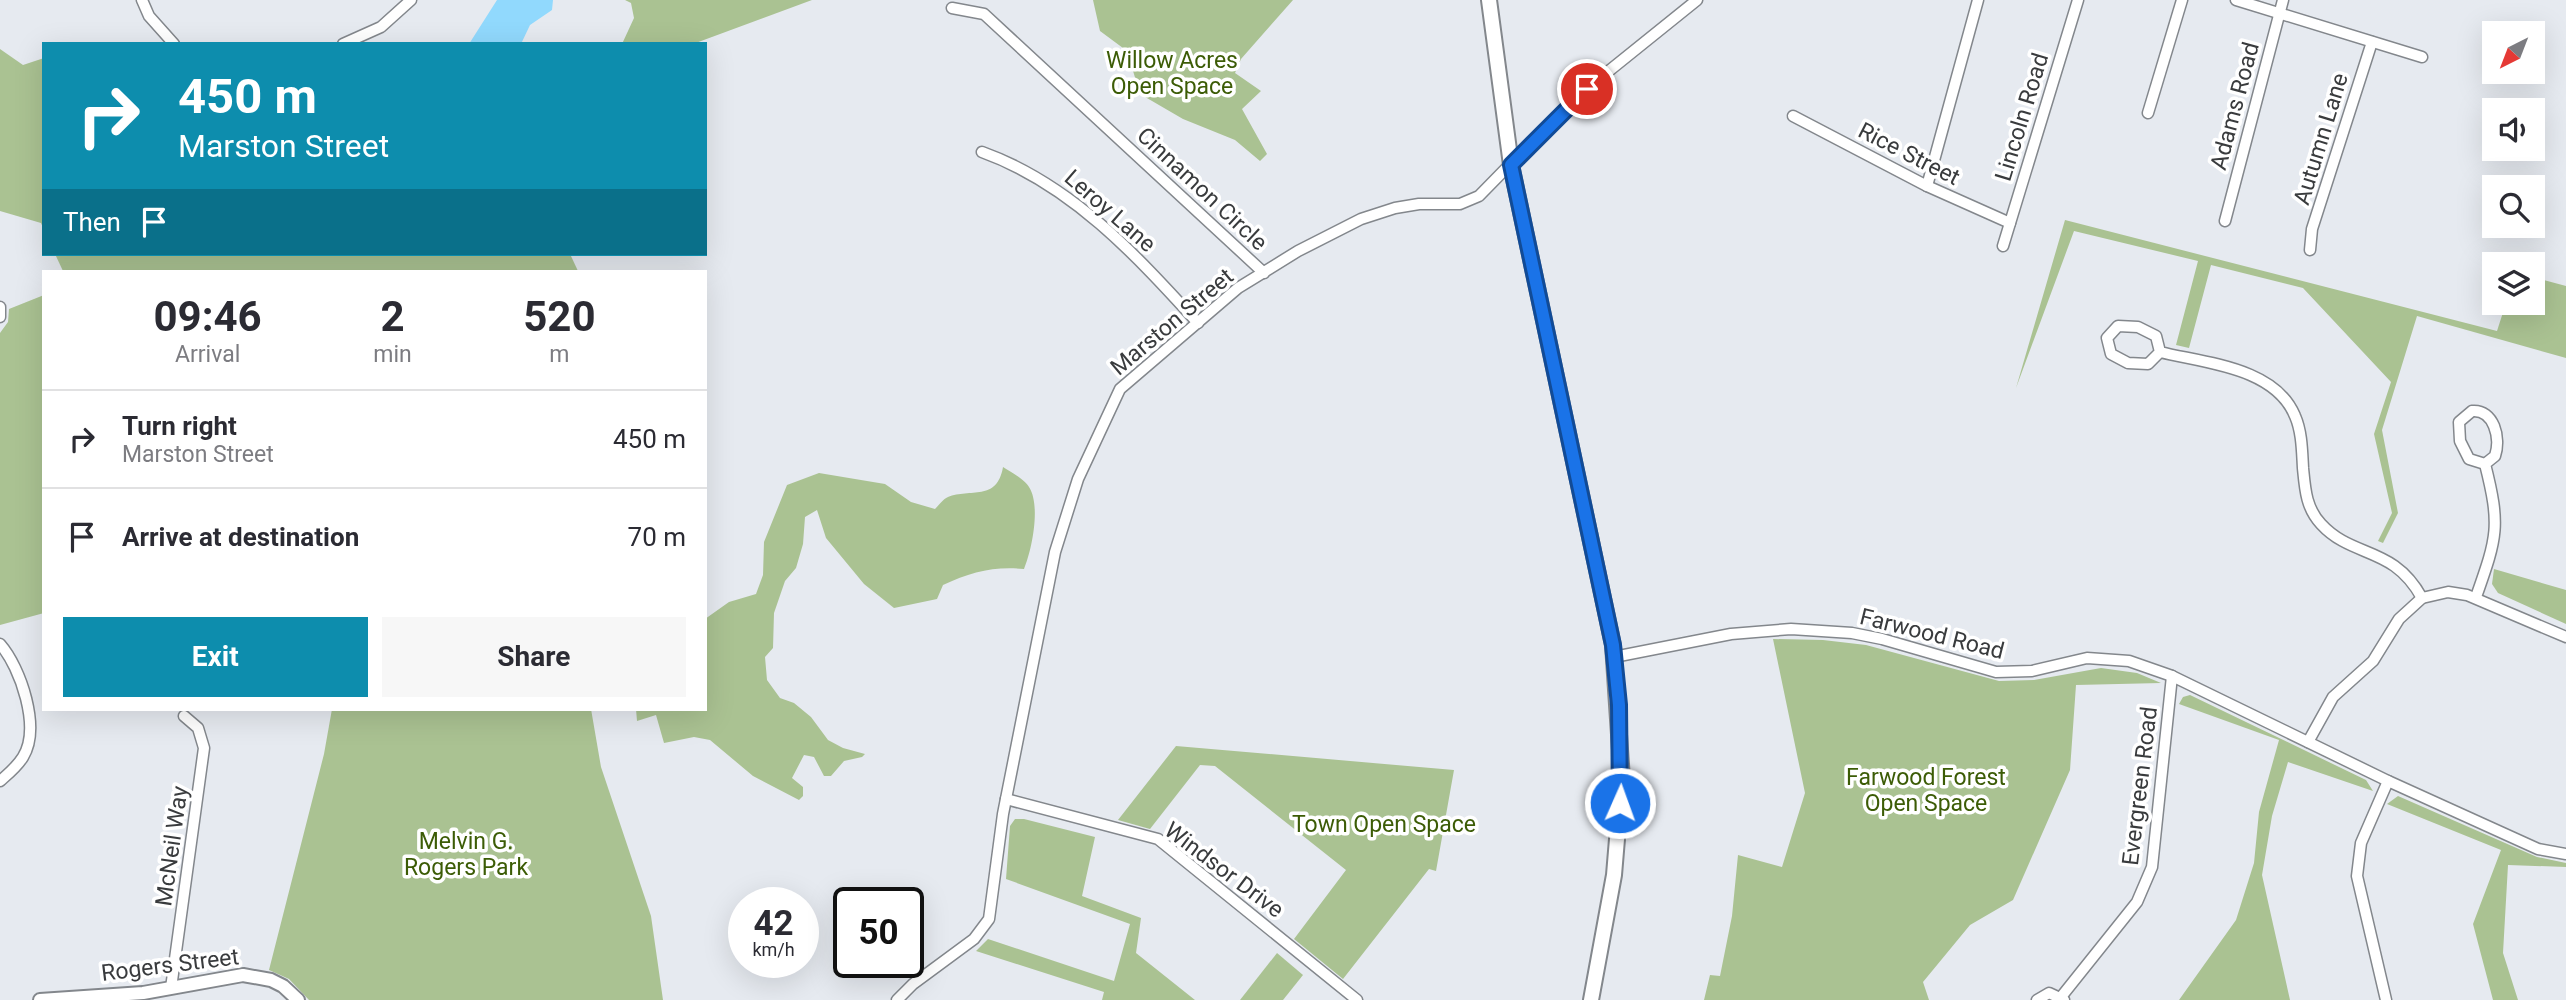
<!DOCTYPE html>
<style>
:root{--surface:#fff;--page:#f7f7f7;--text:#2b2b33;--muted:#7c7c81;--line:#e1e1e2;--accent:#0d8dad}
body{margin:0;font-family:Roboto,sans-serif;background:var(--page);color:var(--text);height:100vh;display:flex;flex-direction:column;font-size:26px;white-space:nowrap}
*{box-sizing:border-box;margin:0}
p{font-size:23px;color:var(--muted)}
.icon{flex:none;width:38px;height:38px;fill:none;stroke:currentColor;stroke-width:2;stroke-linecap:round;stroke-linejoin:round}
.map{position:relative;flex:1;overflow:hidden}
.details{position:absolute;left:42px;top:270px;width:665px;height:441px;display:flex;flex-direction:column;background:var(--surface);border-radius:0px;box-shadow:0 7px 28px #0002}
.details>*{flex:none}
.banner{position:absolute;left:42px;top:42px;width:665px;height:214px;border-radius:0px;box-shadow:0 7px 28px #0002;background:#0d8dad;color:#fff;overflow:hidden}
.needle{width:46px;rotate:222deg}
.tools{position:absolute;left:2482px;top:21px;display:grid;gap:14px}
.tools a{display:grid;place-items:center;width:63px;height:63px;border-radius:0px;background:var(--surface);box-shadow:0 7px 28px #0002;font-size:35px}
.speed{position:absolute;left:728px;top:887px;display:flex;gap:14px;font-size:35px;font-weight:700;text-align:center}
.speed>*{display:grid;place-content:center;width:91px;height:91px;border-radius:50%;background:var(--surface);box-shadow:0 7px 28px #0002;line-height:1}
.speed small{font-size:18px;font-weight:400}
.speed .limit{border:4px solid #111;border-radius:10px;background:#fff;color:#111}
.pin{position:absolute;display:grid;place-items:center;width:60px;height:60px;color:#fff;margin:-30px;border:4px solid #fff;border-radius:50%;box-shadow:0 2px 7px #0007}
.me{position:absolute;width:77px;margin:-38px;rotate:2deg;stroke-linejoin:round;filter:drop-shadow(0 0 5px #0008)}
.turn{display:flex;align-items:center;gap:24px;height:147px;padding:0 21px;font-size:32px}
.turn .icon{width:91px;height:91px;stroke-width:2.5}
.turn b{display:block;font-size:49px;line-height:60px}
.then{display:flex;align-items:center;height:66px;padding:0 21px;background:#0003;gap:14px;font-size:26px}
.eta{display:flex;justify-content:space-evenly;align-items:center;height:119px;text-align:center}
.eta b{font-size:42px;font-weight:700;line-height:49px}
.action{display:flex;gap:14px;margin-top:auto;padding:14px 21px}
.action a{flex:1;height:80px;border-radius:0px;background:var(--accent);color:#fff;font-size:28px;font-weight:700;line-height:80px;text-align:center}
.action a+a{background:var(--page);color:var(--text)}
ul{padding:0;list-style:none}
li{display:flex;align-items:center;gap:21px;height:98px;padding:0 21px;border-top:2px solid var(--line)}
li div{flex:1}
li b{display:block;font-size:26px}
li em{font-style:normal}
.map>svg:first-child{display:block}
</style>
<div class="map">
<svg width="2566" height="1000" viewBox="0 0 2566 1000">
<rect width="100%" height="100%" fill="#e6eaf0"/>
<g fill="#aac292">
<path d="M625 0H812L693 44H622L634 18 631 3Z"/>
<path d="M1093 0H1293L1241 59 1235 73 1261 91 1242 109 1267 154 1260 161 1235 140 1183 119 1140 94 1127 51 1100 31Z"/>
<path d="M0 49 23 65 44 58V230L41 223 0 211Z"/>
<path d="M2065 220 2497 331 2506 303H2532V277L2566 286V358L2417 316 2382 430 2398 513 2383 543 2378 541 2392 513 2374 434 2391 382 2303 288 2211 265 2189 348 2176 345 2198 261 2074 231 2016 388Z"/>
<path d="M55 254H570L578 271H63Z"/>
<path d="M44 295V613L0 625V333L8 322 9 309Z"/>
<path d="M1003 467C1010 472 1025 479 1029 487 1041 505 1032 550 1024 569 994 566 971 572 943 585L937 599 894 608 864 584 826 538 817 510 805 517 803 544 796 568 785 581 774 613 773 648 765 657 767 680 780 698 794 703 811 717 828 740 843 748 865 754 862 757 844 761 831 776H824L814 757 804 755 792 778 803 787V796L799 800 753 776 710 740 694 737 664 743 656 715 637 721 636 709H705V619L729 602 756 594 763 575 764 542 787 485 819 473 885 484 911 502 935 509C938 506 943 499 948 497 970 488 997 502 1003 467Z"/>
<path d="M2494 569 2566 590V624L2498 593 2492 584Z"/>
<path d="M1773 639 1823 640 1866 645 1999 681 2034 680 2101 668 2137 673 2161 683 2076 685 2070 770 2013 900 1970 925 1923 982 1929 1000H1704L1710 975 1720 976 1732 916 1738 855 1782 867 1805 793Z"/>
<path d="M2190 695 2366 780 2373 791 2288 762 2272 816 2262 875 2290 1000H2179L2236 920 2254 863 2259 812 2279 740 2179 704 2183 697Z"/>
<path d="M332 709H591L601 767 651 916 663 1000H309L289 979 269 970 324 754Z"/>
<path d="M1176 746 1454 770 1436 871 1429 869 1343 979 1294 939 1346 870 1215 766 1200 765 1150 829 1118 820Z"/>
<path d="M2398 796 2537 857 2566 863V867L2508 865 2503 953 2518 1000H2493L2473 924 2501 850 2387 804Z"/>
<path d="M1015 819H1024L1095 837 1082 896 1141 918 1136 953 1195 1000H1102L1104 992 976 951 988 939 1114 981 1130 924 1006 879 1010 826Z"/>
<path d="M1277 953 1303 975 1283 1000H1240Z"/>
</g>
<path fill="#91d9fd" d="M497 0H553L552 10 530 25 521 44H469Z"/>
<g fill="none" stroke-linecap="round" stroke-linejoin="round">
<defs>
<g id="minor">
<path d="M142 0 149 16 174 44"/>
<path d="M2236 0 2422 57"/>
<path d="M952 8 984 14 1264 273"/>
<path d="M343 44 381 27 411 0"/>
<path d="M2148 113 2182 0"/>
<path d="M1793 116 1927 186 2010 223"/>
<path d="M982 152C1071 184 1135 254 1198 323"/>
<path d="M1927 186 1978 0"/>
<path d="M2225 221 2283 0"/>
<path d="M2003 246 2078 0"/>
<path d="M2310 250 2312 229 2372 42"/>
<path d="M0 307V317"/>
<path d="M2160 352 2148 364 2128 363 2111 354 2107 338 2118 326 2138 327 2156 336 2160 352C2204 363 2275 367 2295 416 2302 432 2302 451 2303 468 2305 489 2306 508 2321 524 2353 559 2393 545 2422 598"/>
<path d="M2476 597C2497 537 2501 527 2485 464L2495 456C2501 438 2494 409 2472 411L2459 422 2460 441 2469 459 2485 464"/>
<path d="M0 644C21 668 41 728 23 757 17 767 8 774 0 781"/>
<path d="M1614 657 1731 634 1791 629 1852 633 1882 639 1996 672 2032 671 2087 658 2129 661 2172 676 2388 781 2538 849 2566 854"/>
<path d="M2308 742 2333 697 2373 661 2399 619 2422 598 2448 592 2467 595 2566 637"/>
<path d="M1006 799 1158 839 1357 1000"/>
<path d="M171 988 204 748 198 728 184 716"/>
<path d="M2061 997 2137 902 2152 867 2172 676"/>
<path d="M897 1000 913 984 974 939 989 919 1003 814 1055 552 1078 479 1120 389 1238 288 1298 251 1361 219 1395 208 1419 204H1460L1479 196 1574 99 1697 0"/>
<path d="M2037 1000 2049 993 2064 1000"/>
<path d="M2386 1000 2357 876 2361 843 2388 781"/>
</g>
<path id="tertiary" d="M40 1000 143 993 243 975 271 980 283 986 298 1000"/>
<path id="secondary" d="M1489 0 1511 165 1613 645 1622 779 1614 875 1591 1000"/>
</defs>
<use href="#minor" stroke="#83878c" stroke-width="13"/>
<use href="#tertiary" stroke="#83878c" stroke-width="16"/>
<use href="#secondary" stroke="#83878c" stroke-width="18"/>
<use href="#minor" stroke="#fff" stroke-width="10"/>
<use href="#tertiary" stroke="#fff" stroke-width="12"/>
<use href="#secondary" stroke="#fff" stroke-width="14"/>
</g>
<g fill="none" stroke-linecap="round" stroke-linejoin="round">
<defs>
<path id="route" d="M1587 89 1511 165 1613 645 1619 705 1620 803"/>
</defs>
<use href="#route" stroke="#114b97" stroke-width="18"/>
<use href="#route" stroke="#1a73e8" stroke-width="12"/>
</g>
<g text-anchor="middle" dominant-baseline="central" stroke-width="7" stroke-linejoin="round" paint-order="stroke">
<g font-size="23" fill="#3c5c06" stroke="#fff">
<text x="1172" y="60">Willow Acres<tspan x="1172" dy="26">Open Space</tspan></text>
<text x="1926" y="777">Farwood Forest<tspan x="1926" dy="26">Open Space</tspan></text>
<text x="1384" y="824">Town Open Space</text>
<text x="466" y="841">Melvin G.<tspan x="466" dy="26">Rogers Park</tspan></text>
</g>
<g font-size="23" fill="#393b3d" stroke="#fff">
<text transform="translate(2235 106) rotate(-75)">Adams Road</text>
<text transform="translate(2022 117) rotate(-73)">Lincoln Road</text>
<text transform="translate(2321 139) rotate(-73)">Autumn Lane</text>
<text transform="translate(1909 154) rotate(27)">Rice Street</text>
<text transform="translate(1202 189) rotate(43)">Cinnamon Circle</text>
<text transform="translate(1110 211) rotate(41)">Leroy Lane</text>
<text transform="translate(1172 322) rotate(-40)">Marston Street</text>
<text transform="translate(1932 634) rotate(14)">Farwood Road</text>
<text transform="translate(2140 786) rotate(-83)">Evergreen Road</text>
<text transform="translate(172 846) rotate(-82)">McNeil Way</text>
<text transform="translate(1224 870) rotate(37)">Windsor Drive</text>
<text transform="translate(170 965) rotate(-7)">Rogers Street</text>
</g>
</g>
</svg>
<div class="tools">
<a><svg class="needle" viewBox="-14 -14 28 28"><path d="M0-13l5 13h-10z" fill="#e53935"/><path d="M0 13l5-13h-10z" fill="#7c7c81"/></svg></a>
<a><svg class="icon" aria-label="sound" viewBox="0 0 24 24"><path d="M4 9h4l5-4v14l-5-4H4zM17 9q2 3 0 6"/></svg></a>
<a><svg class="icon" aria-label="search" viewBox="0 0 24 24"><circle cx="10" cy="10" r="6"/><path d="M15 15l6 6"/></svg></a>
<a><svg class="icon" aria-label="layers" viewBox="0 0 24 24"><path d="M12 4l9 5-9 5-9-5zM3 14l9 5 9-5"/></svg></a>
</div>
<div class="speed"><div>42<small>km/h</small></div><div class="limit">50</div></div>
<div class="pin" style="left:1587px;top:89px;background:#d93025"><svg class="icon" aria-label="arrive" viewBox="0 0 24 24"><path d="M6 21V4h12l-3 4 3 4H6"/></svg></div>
<svg class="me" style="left:1620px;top:803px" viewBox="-20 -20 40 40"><circle r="17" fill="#1a73e8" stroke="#fff" stroke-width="3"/><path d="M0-11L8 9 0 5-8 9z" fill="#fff"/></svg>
<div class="banner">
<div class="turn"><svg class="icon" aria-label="right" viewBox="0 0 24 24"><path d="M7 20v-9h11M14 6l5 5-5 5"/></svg><div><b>450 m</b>Marston Street</div></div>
<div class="then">Then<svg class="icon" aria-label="arrive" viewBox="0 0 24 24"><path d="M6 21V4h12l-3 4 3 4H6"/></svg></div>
</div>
<section class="details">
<div class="eta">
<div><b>09:46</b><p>Arrival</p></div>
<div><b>2</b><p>min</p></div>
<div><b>520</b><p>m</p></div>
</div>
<ul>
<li><svg class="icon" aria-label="right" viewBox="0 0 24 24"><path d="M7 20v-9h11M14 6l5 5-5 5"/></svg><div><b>Turn right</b><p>Marston Street</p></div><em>450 m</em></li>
<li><svg class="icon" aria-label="arrive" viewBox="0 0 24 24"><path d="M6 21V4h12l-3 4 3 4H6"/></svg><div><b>Arrive at destination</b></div><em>70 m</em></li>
</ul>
<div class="action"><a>Exit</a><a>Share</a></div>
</section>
</div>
